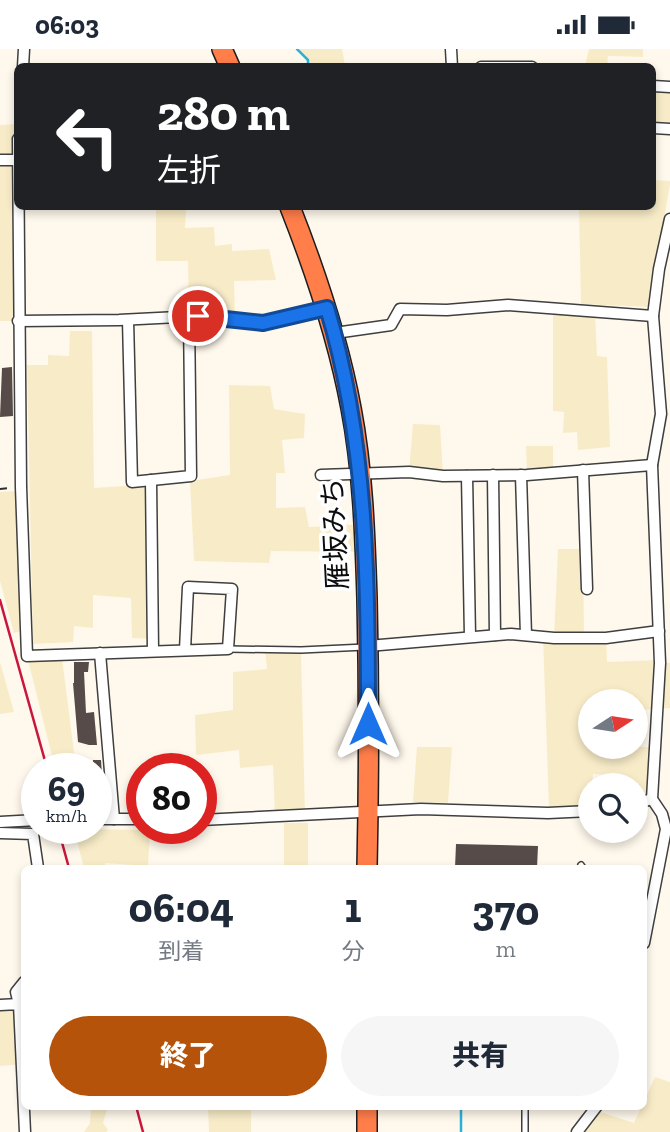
<!DOCTYPE html>
<html lang="ja">
<meta charset="utf-8">
<style>
:root{--surface:#fff;--page:#f6f6f7;--text:#1f2937;--muted:#747a83;--accent:#b45309}
body{margin:0;font-family:"Zilla Slab","Noto Sans JP",serif;background:var(--page);color:var(--text);height:100vh;display:flex;flex-direction:column;font-size:26px;white-space:nowrap}
*{box-sizing:border-box;margin:0}
p{font-size:23px;color:var(--muted)}
.icon{flex:none;width:38px;height:38px;fill:none;stroke:currentColor;stroke-width:2;stroke-linecap:round;stroke-linejoin:round}
.map{position:relative;flex:1;overflow:hidden}
.panel{position:absolute;left:21px;top:816px;width:626px;height:245px;display:flex;flex-direction:column;background:var(--surface);border-radius:10px;box-shadow:0 4px 10px #0003}
.panel>*{flex:none}
.banner{position:absolute;left:14px;top:14px;width:642px;height:147px;border-radius:10px;box-shadow:0 4px 10px #0003;background:#202124;color:#fff;overflow:hidden}
.needle{width:46px;rotate:78deg}
.buttons{position:absolute;left:578px;top:640px;display:grid;gap:14px}
.buttons a{display:grid;place-items:center;width:70px;height:70px;border-radius:50%;background:var(--surface);box-shadow:0 4px 10px #0003;font-size:35px}
.speed{position:absolute;left:21px;top:704px;display:flex;gap:14px;font-size:35px;font-weight:700;text-align:center}
.speed>*{display:grid;place-content:center;width:91px;height:91px;border-radius:50%;background:var(--surface);box-shadow:0 4px 10px #0003;line-height:1}
.speed small{font-size:18px;font-weight:400}
.speed .limit{border:10px solid #d22;background:#fff;color:#111}
.pin{position:absolute;display:grid;place-items:center;width:60px;height:60px;color:#fff;margin:-30px;border:4px solid #fff;border-radius:50%;box-shadow:0 2px 7px #0007}
.me{position:absolute;width:77px;margin:-38px;rotate:0deg;stroke-linejoin:round;filter:drop-shadow(0 0 5px #0008)}
.turn{display:flex;align-items:center;gap:24px;height:147px;padding:0 28px;font-size:32px}
.turn .icon{width:91px;height:91px;stroke-width:2.5}
.turn b{display:block;font-size:49px;line-height:60px}
.eta{display:flex;justify-content:space-evenly;align-items:center;height:119px;text-align:center}
.eta b{font-size:42px;font-weight:800;line-height:49px}
.button{display:flex;gap:14px;margin-top:auto;padding:14px 28px}
.button a{flex:1;height:80px;border-radius:42px;background:var(--accent);color:#fff;font-size:28px;font-weight:800;line-height:80px;text-align:center}
.button a+a{background:var(--page);color:var(--text)}
.status{display:flex;justify-content:space-between;align-items:center;height:49px;padding:0 35px;background:var(--surface);direction:ltr}
.status svg{height:19px;fill:currentColor}
.map>svg:first-child{display:block}
</style>
<div class="status"><b>06:03</b><svg viewBox="0 0 49 12"><path d="M0 12V9h3v3zM5 12V6h3v6zM10 12V3h3v9zM15 12V0h3v12zM26 1h20v11H26zM47 4h2v5h-2z"/></svg></div>
<div class="map">
<svg width="670" height="1083" viewBox="0 0 670 1083">
<rect width="100%" height="100%" fill="#fff8ec"/>
<g fill="#f8ecc8" fill-rule="evenodd">
<path d="M297 0H342L345 17H309L308 11Z"/>
<path d="M589 0H643V8L608 7 607 17H585Z"/>
<path d="M653 40 670 42V76L653 75Z"/>
<path d="M17 75 18 272H0V76Z"/>
<path d="M653 131 670 132V135L649 258 581 255 579 158H653Z"/>
<path d="M156 158H186L185 179 214 178 215 197 232 195V202L269 200 276 231 234 232 235 270 189 268 188 212H156Z"/>
<path d="M553 264 595 265 597 307 607 308 610 398 578 401 577 383 563 384 564 363 553 362Z"/>
<path d="M70 282H92L94 439 154 435 156 590 132 589 131 549 93 546V579L74 577 73 593 33 595 27 316H48V306L69 307Z"/>
<path d="M229 336 270 337 274 360 305 365 304 389 282 391 285 424H276V459L305 458 309 478 365 475V503L271 502 269 514 194 512 190 432 230 426Z"/>
<path d="M413 375 440 376 443 427 409 423Z"/>
<path d="M526 397H553V423L527 426Z"/>
<path d="M17 442 21 582 14 584 0 532V443Z"/>
<path d="M558 500H583L584 589H606L607 613 660 611 661 614H670V659L640 661V698H656L646 744 635 748V737H613L612 726 593 725 592 737H590V757L549 758 543 588 554 589ZM590 653H635V698H590Z"/>
<path d="M265 600 301 601 305 766 275 768 273 716 240 719 239 701 196 706 195 666 233 661V623L267 620Z"/>
<path d="M62 609 76 719H55L28 611Z"/>
<path d="M0 613 14 663 0 665Z"/>
<path d="M417 698H452L448 754 413 753Z"/>
<path d="M106 732 108 763H96V733Z"/>
<rect x="284" y="774" width="24" height="45"/>
<path d="M74 780 150 781 148 817 105 814 106 819H84Z"/>
<path d="M19 955 24 1015 0 1017V956Z"/>
<path d="M655 1028 670 1033V1083H580L594 1061 634 1074Z"/>
<path d="M91 1057H108L103 1074 108 1081 106 1083H84L90 1074Z"/>
<path d="M208 1057H251V1083H209Z"/>
</g>
<g fill="none" stroke-linecap="round" stroke-linejoin="round">
<g stroke="#2ab2db" stroke-width="2.5">
<path d="M297 0 308 11V18"/>
<path d="M461 1083V1057"/>
</g>
</g>
<g fill="#564b48">
<path d="M12 318 13 367 0 368 2 319Z"/>
<path d="M74 613H89L88 623H84L86 664 94 663 97 696H89L78 693 73 634H74Z"/>
<path d="M93 711H101L102 727H96V719H93Z"/>
<path d="M456 795 538 797 537 819H455Z"/>
</g>
<g fill="none" stroke-linecap="round" stroke-linejoin="round">
<defs>
<g id="lane">
<path d="M228 600 301 601 365 598"/>
<path d="M581 816 583 819"/>
<path d="M525 1057V1083"/>
</g>
<g id="street">
<path d="M451 0 452 18"/>
<path d="M23 18 24 0"/>
<path d="M481 18H532"/>
<path d="M653 37 670 38"/>
<path d="M653 79 670 80"/>
<path d="M18 90 21 438 27 607 228 600 232 540 188 538 185 601"/>
<path d="M0 111H18"/>
<path d="M128 271 132 433 191 427 189 268"/>
<path d="M18 272 119 271 198 267 263 274 327 259"/>
<path d="M335 284 391 276 400 260 447 261 508 256 653 267"/>
<path d="M583 421 587 540"/>
<path d="M321 426 409 423 443 427 527 426 652 416"/>
<path d="M493 426 495 586"/>
<path d="M521 426 526 586"/>
<path d="M467 427 470 587"/>
<path d="M151 431 153 602"/>
<path d="M368 597 511 585 554 589H606L659 582"/>
<path d="M100 604 114 770"/>
<path d="M635 755 652 750"/>
<path d="M96 770H142"/>
<path d="M201 771 421 760 548 764 590 762"/>
<path d="M0 773 37 771"/>
<path d="M0 784 33 785 38 819"/>
<path d="M644 894 666 780 662 765 652 750 660 614 652 416 661 365 653 267 659 220 670 170"/>
<path d="M19 955 16 943 24 933"/>
<path d="M0 956 19 955 25 1083"/>
<path d="M577 1083 597 1057"/>
</g>
<g id="highway">
<path d="M222 0 230 18"/>
<path d="M290 158C316 224 338 289 351 359 363 422 365 486 367 549 369 639 369 729 367 819"/>
<path d="M367 1057V1083"/>
</g>
</defs>
<use href="#lane" stroke="#3f3f3f" stroke-width="8"/>
<use href="#street" stroke="#3f3f3f" stroke-width="13"/>
<use href="#highway" stroke="#1d1d1d" stroke-width="22"/>
<path stroke="#2e2e2e" stroke-width="2" stroke-dasharray="7 3.5" stroke-linecap="butt" d="M0 440 10 439"/>
<use href="#lane" stroke="#fff" stroke-width="5"/>
<use href="#street" stroke="#fff" stroke-width="10"/>
<use href="#highway" stroke="#ff7e4a" stroke-width="19"/>
<g stroke="#ca163d" stroke-width="2.5">
<path d="M0 551 47 719"/>
<path d="M58 779 69 819"/>
<path d="M136 1057 143 1083"/>
</g>
</g>
<g fill="none" stroke-linecap="round" stroke-linejoin="round">
<defs>
<path id="route" d="M198 267 263 274 327 259C368 394 368 535 368 675"/>
</defs>
<use href="#route" stroke="#114b97" stroke-width="18"/>
<use href="#route" stroke="#1a73e8" stroke-width="12"/>
</g>
<g text-anchor="middle" dominant-baseline="central" stroke-width="7" stroke-linejoin="round" paint-order="stroke">
<g font-size="28" fill="#0c0c0c" stroke="#fff">
<text transform="translate(335 485) rotate(-93)">雁坂みち</text>
</g>
</g>
</svg>
<div class="buttons">
<a><svg class="needle" viewBox="-14 -14 28 28"><path d="M0-13l5 13h-10z" fill="#e53935"/><path d="M0 13l5-13h-10z" fill="#747a83"/></svg></a>
<a><svg class="icon" aria-label="search" viewBox="0 0 24 24"><circle cx="10" cy="10" r="6"/><path d="M15 15l6 6"/></svg></a>
</div>
<div class="speed"><div>69<small>km/h</small></div><div class="limit">80</div></div>
<div class="pin" style="left:198px;top:267px;background:#d93025"><svg class="icon" aria-label="arrive" viewBox="0 0 24 24"><path d="M6 21V4h12l-3 4 3 4H6"/></svg></div>
<svg class="me" style="left:368px;top:675px" viewBox="-20 -20 40 40"><path d="M0-17L14 15 0 8-14 15z" fill="#1a73e8" stroke="#fff" stroke-width="4"/></svg>
<div class="banner">
<div class="turn"><svg class="icon" aria-label="left" viewBox="0 0 24 24"><path d="M17 20v-9H6M10 6l-5 5 5 5"/></svg><div><b>280 m</b>左折</div></div>
</div>
<section class="panel">
<div class="eta">
<div><b>06:04</b><p>到着</p></div>
<div><b>1</b><p>分</p></div>
<div><b>370</b><p>m</p></div>
</div>
<div class="button"><a>終了</a><a>共有</a></div>
</section>
</div>
